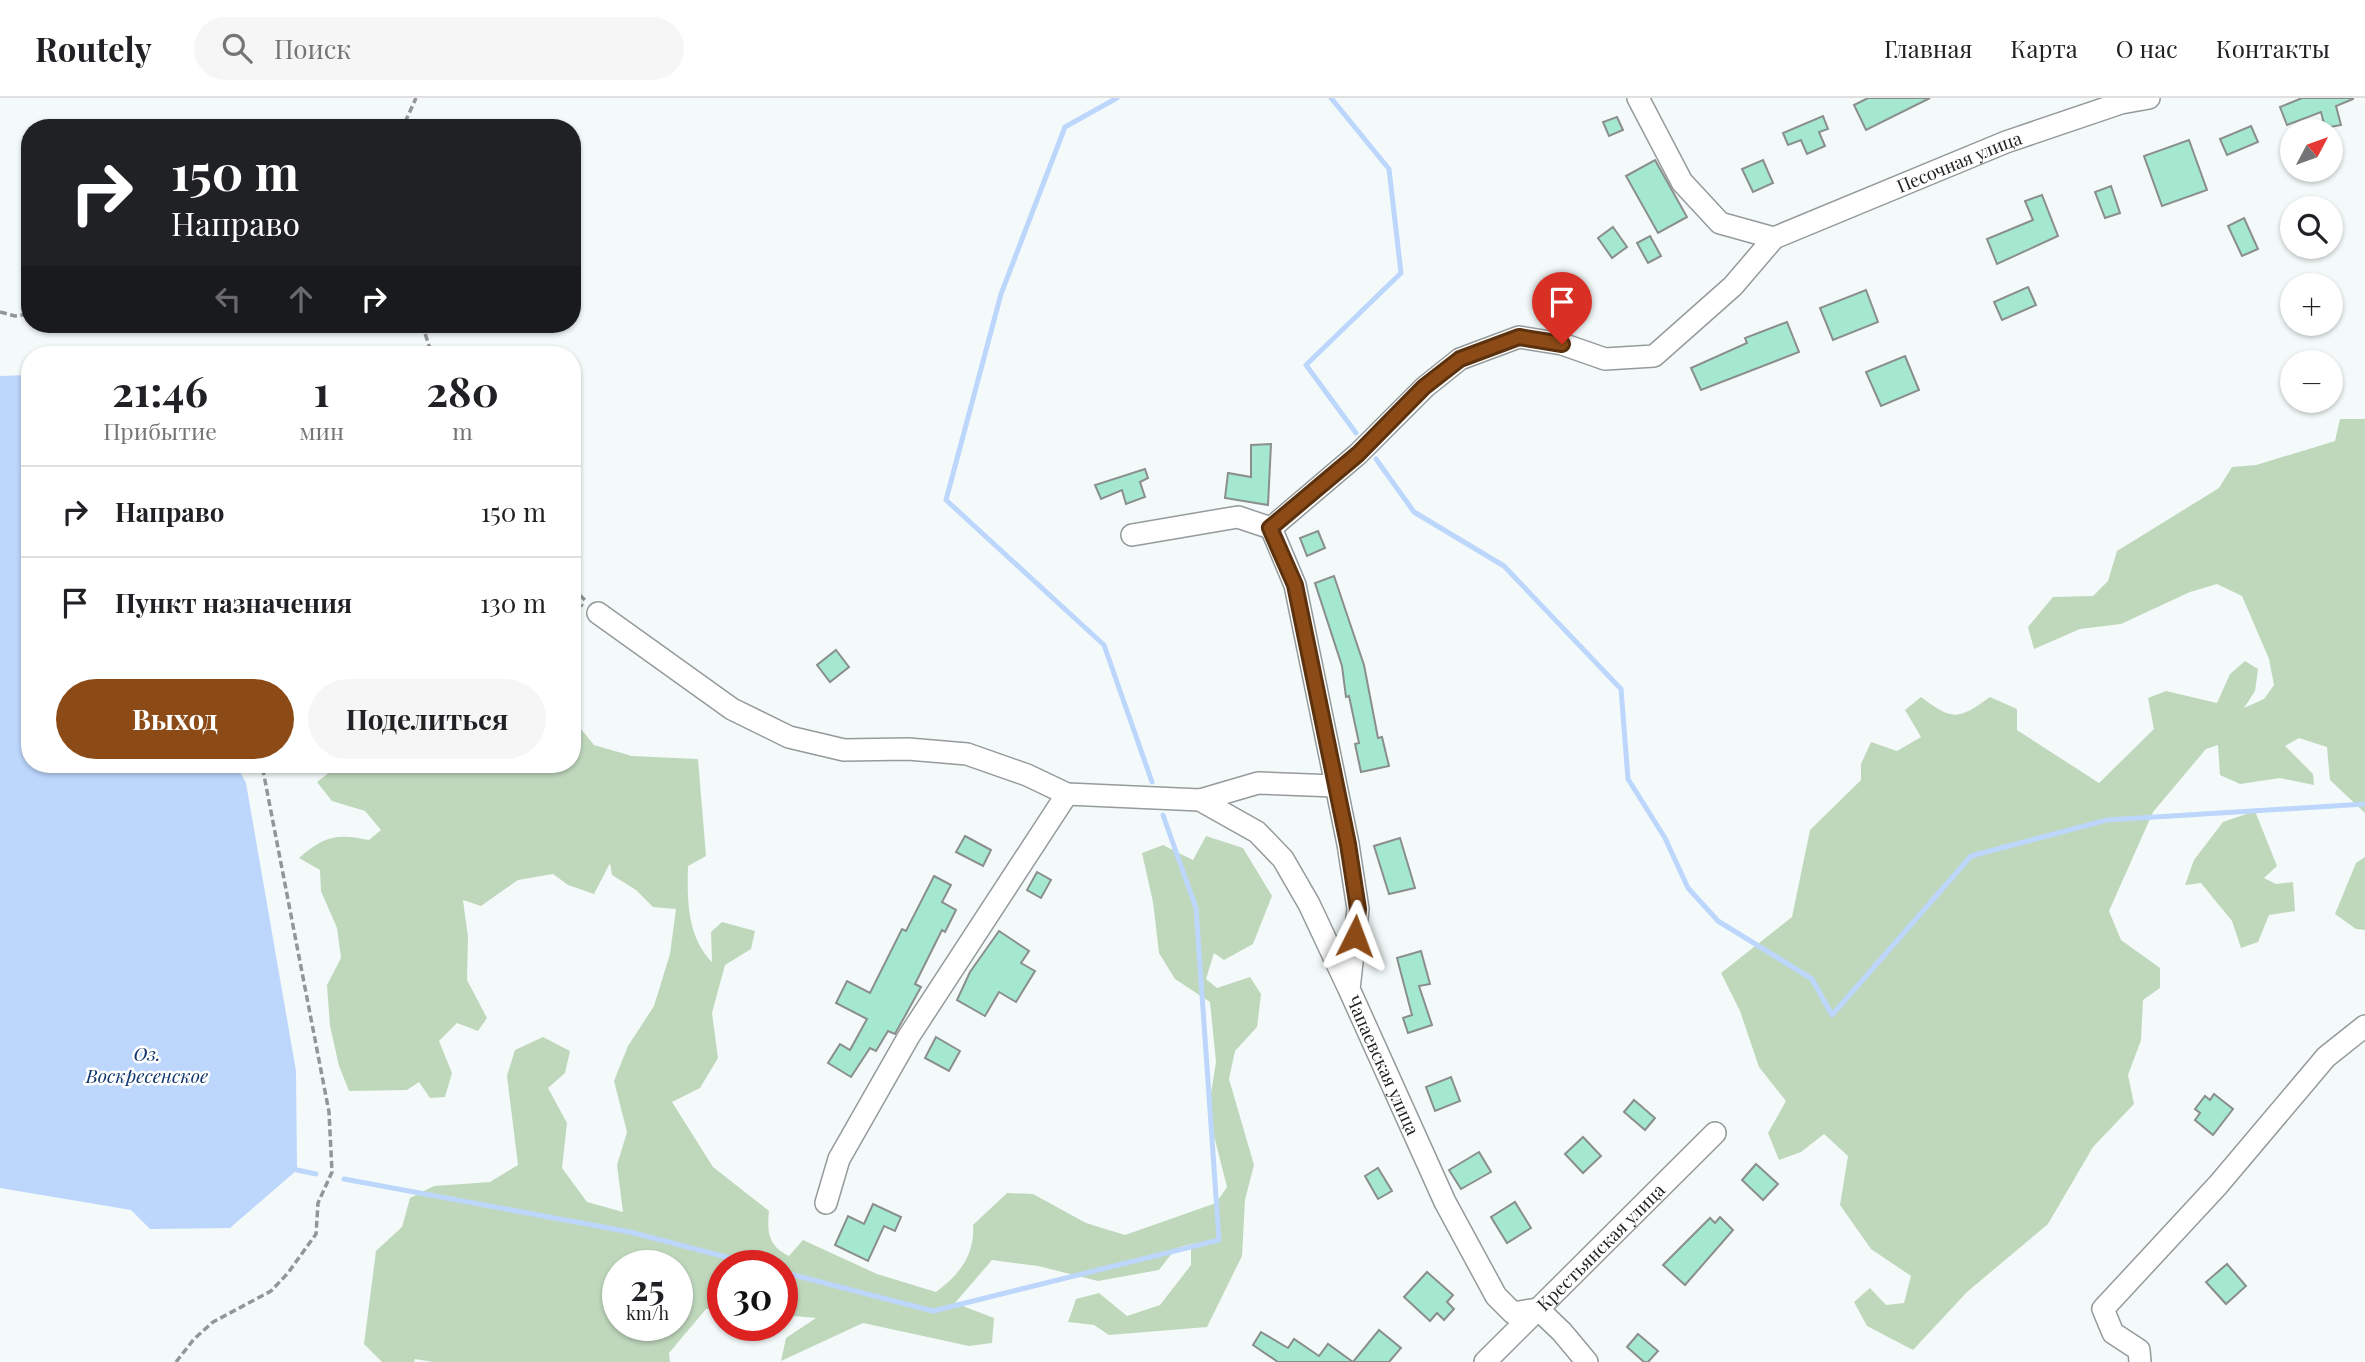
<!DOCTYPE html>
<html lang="ru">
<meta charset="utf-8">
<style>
:root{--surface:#fff;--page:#f6f6f6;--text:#202124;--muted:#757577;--line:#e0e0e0;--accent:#8c4b16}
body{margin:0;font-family:"Playfair Display",serif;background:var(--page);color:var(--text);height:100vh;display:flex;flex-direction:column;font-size:26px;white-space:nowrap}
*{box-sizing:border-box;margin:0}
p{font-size:23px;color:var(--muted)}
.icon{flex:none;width:38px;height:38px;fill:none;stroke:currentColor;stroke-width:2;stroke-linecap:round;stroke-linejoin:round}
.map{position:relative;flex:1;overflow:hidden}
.panel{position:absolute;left:21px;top:248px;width:560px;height:427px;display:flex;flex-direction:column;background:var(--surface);border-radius:28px;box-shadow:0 2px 5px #0004}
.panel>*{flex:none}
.hud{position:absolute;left:21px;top:21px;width:560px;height:214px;border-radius:28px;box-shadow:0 2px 5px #0004;background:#202124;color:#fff;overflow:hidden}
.needle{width:46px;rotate:49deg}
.fabs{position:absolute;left:2280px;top:21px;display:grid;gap:14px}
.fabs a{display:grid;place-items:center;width:63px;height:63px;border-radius:50%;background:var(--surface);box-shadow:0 2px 5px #0004;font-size:35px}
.speed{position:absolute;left:602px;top:1152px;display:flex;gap:14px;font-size:35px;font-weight:700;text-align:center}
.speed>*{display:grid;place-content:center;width:91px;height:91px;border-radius:50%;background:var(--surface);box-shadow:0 2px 5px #0004;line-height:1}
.speed small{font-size:18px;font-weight:400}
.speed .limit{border:10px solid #d22;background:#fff;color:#111}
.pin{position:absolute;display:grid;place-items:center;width:60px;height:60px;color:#fff;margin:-72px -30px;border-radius:50% 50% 50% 0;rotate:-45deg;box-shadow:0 0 7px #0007}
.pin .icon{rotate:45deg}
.me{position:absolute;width:77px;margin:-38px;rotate:3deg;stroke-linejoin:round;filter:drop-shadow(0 0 5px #0008)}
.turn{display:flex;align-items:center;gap:24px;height:147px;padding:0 35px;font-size:32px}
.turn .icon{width:91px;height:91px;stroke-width:2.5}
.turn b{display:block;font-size:49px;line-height:60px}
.lanes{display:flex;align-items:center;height:66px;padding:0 35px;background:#0003;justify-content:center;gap:35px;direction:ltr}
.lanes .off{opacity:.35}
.eta{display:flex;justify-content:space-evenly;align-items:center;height:119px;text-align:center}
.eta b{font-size:42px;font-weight:700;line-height:49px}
.primary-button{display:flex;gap:14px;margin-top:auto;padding:14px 35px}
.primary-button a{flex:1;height:80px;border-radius:42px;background:var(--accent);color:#fff;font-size:28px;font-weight:700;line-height:80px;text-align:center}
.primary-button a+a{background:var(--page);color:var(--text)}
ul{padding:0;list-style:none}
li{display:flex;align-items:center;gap:21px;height:91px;padding:0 35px;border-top:2px solid var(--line)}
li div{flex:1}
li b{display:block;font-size:26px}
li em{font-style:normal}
header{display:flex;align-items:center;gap:42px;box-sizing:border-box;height:98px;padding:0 35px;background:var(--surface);border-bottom:2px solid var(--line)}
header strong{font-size:33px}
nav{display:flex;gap:38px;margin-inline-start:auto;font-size:24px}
.search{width:490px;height:63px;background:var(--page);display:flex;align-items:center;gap:18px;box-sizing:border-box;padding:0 24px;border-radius:38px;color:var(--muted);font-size:26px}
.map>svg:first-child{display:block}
</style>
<header>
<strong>Routely</strong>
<div class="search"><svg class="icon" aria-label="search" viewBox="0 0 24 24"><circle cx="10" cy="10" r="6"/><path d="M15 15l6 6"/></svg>Поиск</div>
<nav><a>Главная</a><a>Карта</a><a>О нас</a><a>Контакты</a></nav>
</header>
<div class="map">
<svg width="2365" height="1264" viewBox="0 0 2365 1264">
<rect width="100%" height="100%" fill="#f4fafa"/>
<g fill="#bfd8bc" fill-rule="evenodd">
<path d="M2340 321H2365V715L2330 682 2327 649 2299 640 2285 648 2313 676 2314 687 2280 680 2240 686 2220 677 2218 647 2206 651 2153 714 2109 813 2121 842 2160 870V890L2143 902 2141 942 2128 977 2134 1006 2093 1049 2048 1126 1967 1194 1913 1252 1867 1228 1854 1204 1870 1190 1886 1207 1904 1205 1911 1178 1871 1151 1840 1107 1848 1058 1824 1036 1801 1054 1779 1062 1768 1035 1786 1003 1759 969 1740 913 1721 875 1792 819 1810 732 1861 682V666L1871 644 1897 653 1921 639 1905 612 1921 599C1953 623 1958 622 1990 599L2017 611V632L2099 685 2154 631 2148 600 2166 593 2217 605 2230 576 2245 563 2258 571 2255 593 2244 610 2264 601 2274 587 2269 561 2242 498 2217 486 2190 494 2121 526 2080 531 2034 551 2028 529 2053 499 2093 498 2108 483 2117 453 2219 390 2232 369 2256 367 2335 343Z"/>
<path d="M572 620 594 647 632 658 698 661 706 758 688 768C687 801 687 839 712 864L711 834 722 824 755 833 751 851 725 867 712 915 718 960 700 990 672 1004 713 1069 769 1113C767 1134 768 1148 789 1158L803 1142 877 1176 936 1194C959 1177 975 1157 973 1127L1007 1095 1033 1096 1086 1125 1125 1137 1216 1105 1227 1089 1208 1014 1216 964 1210 904 1175 881 1159 855 1153 804 1142 755 1163 747 1193 762 1206 738 1243 750 1272 798 1253 846 1224 862 1214 855 1206 881 1217 890 1250 879 1261 896 1257 929 1235 953 1229 981 1254 1067 1245 1102 1242 1158 1207 1229 1109 1237 1094 1227 1068 1224 1076 1201 1099 1195 1127 1218 1160 1207 1191 1167V1146L1176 1150 1159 1172 1098 1183 1038 1168 992 1162 955 1205 994 1220 992 1245 969 1248 863 1225 781 1263 786 1240 816 1220 782 1217V1167H723V1212L706 1211 669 1255 670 1264H433L415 1261 414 1264H382L364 1246 376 1153 402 1129 410 1100 434 1088 490 1084 518 1067 507 978 515 952 543 939 570 953 565 975 548 990 567 1025 562 1070 587 1104 623 1114 617 1067 627 1034 614 983 628 948 654 908 670 856 676 811 653 809 636 792 612 777 610 765 594 796 568 787 553 776 518 782 481 808 463 802 468 839 467 882 487 920 478 933 457 925 439 943 452 975 445 999 430 1000 419 984 407 992 349 993 339 968 330 928 327 887 341 860 337 830 321 793 320 772 299 760C324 738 336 735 369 742L381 732 365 713 332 703 317 684 339 667H572ZM618 1167H677V1227H618Z"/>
<path d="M2255 713 2277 768 2264 780 2276 786 2293 784 2295 813 2269 817 2258 844 2241 850 2232 823 2201 785 2185 787 2194 762 2223 724Z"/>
<path d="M2365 759V832L2356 831 2335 816 2356 765Z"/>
</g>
<path fill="#bcd6fc" d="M30 277V667H236L246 685 296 973 297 1072 230 1130 150 1131 131 1112 0 1090V278Z"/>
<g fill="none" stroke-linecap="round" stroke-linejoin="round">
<g stroke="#bcd6fc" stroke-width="5">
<path d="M1117 0 1065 29 1001 196 946 402 1104 547 1152 684"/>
<path d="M1331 0 1389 71 1401 175 1306 267 1356 335"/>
<path d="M1376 361 1414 414 1504 468 1621 591 1628 681 1665 740 1688 790 1718 823 1812 881 1832 917 1971 758 2107 722 2365 706"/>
<path d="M297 1072 316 1076"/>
<path d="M344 1081 630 1134 757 1167"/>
<path d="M782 1174 933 1213 1219 1142 1196 810 1163 717"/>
</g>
</g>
<g fill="#a4e8d0" stroke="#8a8e8d" stroke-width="2">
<path d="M1868 0H1930L1866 32 1854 7Z"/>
<path d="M2302 0H2353V1L2336 8 2341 27 2325 30 2321 14 2287 27 2280 9Z"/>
<path d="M1823 18 1828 31 1819 34 1825 48 1807 56 1801 42 1788 47 1783 35Z"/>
<path d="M1617 19 1623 32 1609 38 1603 24Z"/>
<path d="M2251 28 2258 44 2227 57 2220 41Z"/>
<path d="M2189 42 2207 92 2162 108 2144 58Z"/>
<path d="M1655 62 1687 119 1658 135 1626 78Z"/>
<path d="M1763 62 1773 85 1753 94 1742 71Z"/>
<path d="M2111 88 2120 115 2105 120 2095 94Z"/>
<path d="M2042 97 2058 138 1997 166 1987 141 2033 122 2025 103Z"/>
<path d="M2244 120 2258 151 2242 158 2228 128Z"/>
<path d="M1613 129 1627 149 1612 160 1598 140Z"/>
<path d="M1650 138 1661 158 1648 165 1637 145Z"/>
<path d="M2028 189 2036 207 2002 222 1994 204Z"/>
<path d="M1866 192 1878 224 1833 242 1820 210Z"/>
<path d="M1787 224 1799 254 1701 292 1691 270 1747 245 1745 240Z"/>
<path d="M1905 258 1919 292 1881 308 1866 274Z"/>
<path d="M1271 346 1268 407 1225 400 1228 375 1251 379V347Z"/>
<path d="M1145 371 1148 380 1140 384 1145 399 1126 406 1122 392 1101 401 1095 387Z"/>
<path d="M1318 433 1325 450 1307 458 1300 440Z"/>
<path d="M1334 478 1364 567 1378 640 1382 639 1389 668 1361 674 1355 646 1359 645 1349 598 1346 599 1342 568 1315 485Z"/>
<path d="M836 552 849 569 830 584 817 567Z"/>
<path d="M965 738 991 752 983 768 956 754Z"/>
<path d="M1400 740 1415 790 1389 796 1374 748Z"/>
<path d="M1037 774 1051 782 1041 800 1027 792Z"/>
<path d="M934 778 951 787 942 804 956 812 945 834 942 832 915 886 921 889 895 936 888 933 876 953 870 950 851 979 828 965 840 946 850 952 867 921 836 905 847 883 870 895 902 831 906 833Z"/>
<path d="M999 833 1029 853 1021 865 1035 873 1016 904 999 894 985 918 957 902 970 874Z"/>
<path d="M1421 853 1430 886 1419 888 1432 927 1408 935 1403 920 1412 917 1397 860Z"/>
<path d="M936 939 960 953 949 973 925 960Z"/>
<path d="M1451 979 1460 1003 1435 1013 1426 989Z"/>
<path d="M2214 996 2233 1011 2213 1037 2195 1022 2200 1015 2195 1011 2205 998 2210 1002Z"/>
<path d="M1634 1002 1655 1020 1645 1032 1624 1014Z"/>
<path d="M1583 1039 1601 1058 1583 1075 1565 1056Z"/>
<path d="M1479 1054 1491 1074 1461 1091 1449 1072Z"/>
<path d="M1756 1066 1778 1086 1763 1102 1742 1082Z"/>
<path d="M1378 1070 1392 1093 1378 1101 1365 1078Z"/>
<path d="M1515 1104 1531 1130 1507 1145 1491 1119Z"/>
<path d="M873 1106 901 1119 895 1133 884 1128 868 1163 835 1147 848 1118 864 1126Z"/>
<path d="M1720 1119 1733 1132 1685 1187 1663 1167 1710 1120 1715 1125Z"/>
<path d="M2227 1166 2246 1188 2226 1206 2206 1184Z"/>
<path d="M1427 1174 1453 1197 1447 1204 1454 1211 1444 1222 1437 1215 1430 1223 1404 1199Z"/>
<path d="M1379 1232 1401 1250 1389 1264H1278L1253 1247 1261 1234 1288 1250 1294 1241 1319 1258 1328 1246 1353 1264Z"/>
<path d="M1638 1236 1658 1253 1648 1264H1644L1627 1249Z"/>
</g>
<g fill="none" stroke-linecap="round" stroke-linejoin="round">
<defs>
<g id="minor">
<path d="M1638 0 1682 84 1720 125 1774 140"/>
<path id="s1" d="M1271 430 1358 356 1425 289 1460 261 1519 239 1562 246 1605 261 1654 258 1733 188 1774 140 2006 44 2121 5 2149 0"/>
<path id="s2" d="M1271 430 1295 487 1348 746 1358 811 1349 891 1445 1104 1496 1198 1513 1215 1538 1211 1562 1234 1587 1264"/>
<path d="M1132 437 1238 419 1271 430"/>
<path d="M598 515 732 611 789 639 844 652 908 651 967 656 1027 677 1067 696 1200 702 1257 734 1283 761 1309 806 1348 889"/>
<path d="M1200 702 1258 685 1335 688"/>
<path d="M826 1105 839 1061 909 938 1067 696"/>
<path id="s3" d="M1485 1264 1715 1035"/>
<path d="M2140 1264 2139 1252 2113 1235 2103 1211 2218 1087 2326 959 2365 928"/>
</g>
</defs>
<use href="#minor" stroke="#959a9b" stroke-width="24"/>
<g stroke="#929696" stroke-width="3.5" stroke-dasharray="7 3.5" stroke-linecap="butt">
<path d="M396 30 406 22 416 0"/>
<path d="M406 30V22"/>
<path d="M0 214 15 218 30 216"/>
<path d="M422 226 432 257"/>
<path d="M572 490 586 503"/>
<path d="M572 502 583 508"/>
<path d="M176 1264 194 1241 213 1224 271 1193 288 1175 316 1136 318 1105 332 1074 329 1014 262 667"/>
</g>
<use href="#minor" stroke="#fff" stroke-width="21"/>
</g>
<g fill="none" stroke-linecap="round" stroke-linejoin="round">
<defs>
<path id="route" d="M1355 838 1358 811 1348 746 1295 487 1270 430 1358 356 1424 289 1460 261 1519 239 1562 246"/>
</defs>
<use href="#route" stroke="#5b310e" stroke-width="18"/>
<use href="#route" stroke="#8c4b16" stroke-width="12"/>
</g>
<g text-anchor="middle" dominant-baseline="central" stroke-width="5" stroke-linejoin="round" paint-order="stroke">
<g font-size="18" fill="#212323" stroke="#fff">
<text stroke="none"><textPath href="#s1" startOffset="824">Песочная улица</textPath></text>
<text stroke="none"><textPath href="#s2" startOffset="556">Чапаевская улица</textPath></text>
<text stroke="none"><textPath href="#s3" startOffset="163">Крестьянская улица</textPath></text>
</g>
<g font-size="19" font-style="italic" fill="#0e356c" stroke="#fff">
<text x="147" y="955">Оз.<tspan x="147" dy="22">Воскресенское</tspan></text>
</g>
</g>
</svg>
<div class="fabs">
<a><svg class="needle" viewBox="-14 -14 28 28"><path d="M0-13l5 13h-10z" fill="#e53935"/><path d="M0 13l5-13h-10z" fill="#757577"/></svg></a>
<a><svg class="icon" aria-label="search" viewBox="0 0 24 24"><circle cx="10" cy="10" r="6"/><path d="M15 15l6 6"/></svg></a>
<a>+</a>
<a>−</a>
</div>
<div class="speed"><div>25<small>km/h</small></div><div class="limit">30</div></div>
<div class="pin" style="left:1562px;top:246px;background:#d93025"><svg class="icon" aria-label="arrive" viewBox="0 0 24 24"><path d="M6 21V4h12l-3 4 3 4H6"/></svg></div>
<svg class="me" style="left:1355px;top:838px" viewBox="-20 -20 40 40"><path d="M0-17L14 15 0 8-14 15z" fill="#8c4b16" stroke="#fff" stroke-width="4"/></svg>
<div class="hud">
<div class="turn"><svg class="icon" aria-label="right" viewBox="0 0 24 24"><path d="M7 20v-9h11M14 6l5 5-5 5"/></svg><div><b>150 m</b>Направо</div></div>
<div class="lanes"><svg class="icon off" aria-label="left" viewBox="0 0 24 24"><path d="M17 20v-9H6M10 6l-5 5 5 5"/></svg><svg class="icon off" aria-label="ahead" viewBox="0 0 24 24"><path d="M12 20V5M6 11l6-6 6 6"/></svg><svg class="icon" aria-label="right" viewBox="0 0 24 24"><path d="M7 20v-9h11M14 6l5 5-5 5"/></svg></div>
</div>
<section class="panel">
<div class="eta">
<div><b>21:46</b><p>Прибытие</p></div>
<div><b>1</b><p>мин</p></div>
<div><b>280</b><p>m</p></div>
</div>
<ul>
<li><svg class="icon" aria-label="right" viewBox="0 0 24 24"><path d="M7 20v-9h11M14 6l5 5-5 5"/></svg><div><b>Направо</b></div><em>150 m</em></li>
<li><svg class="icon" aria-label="arrive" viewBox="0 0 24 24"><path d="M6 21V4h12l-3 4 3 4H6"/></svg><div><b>Пункт назначения</b></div><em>130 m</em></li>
</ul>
<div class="primary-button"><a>Выход</a><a>Поделиться</a></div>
</section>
</div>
